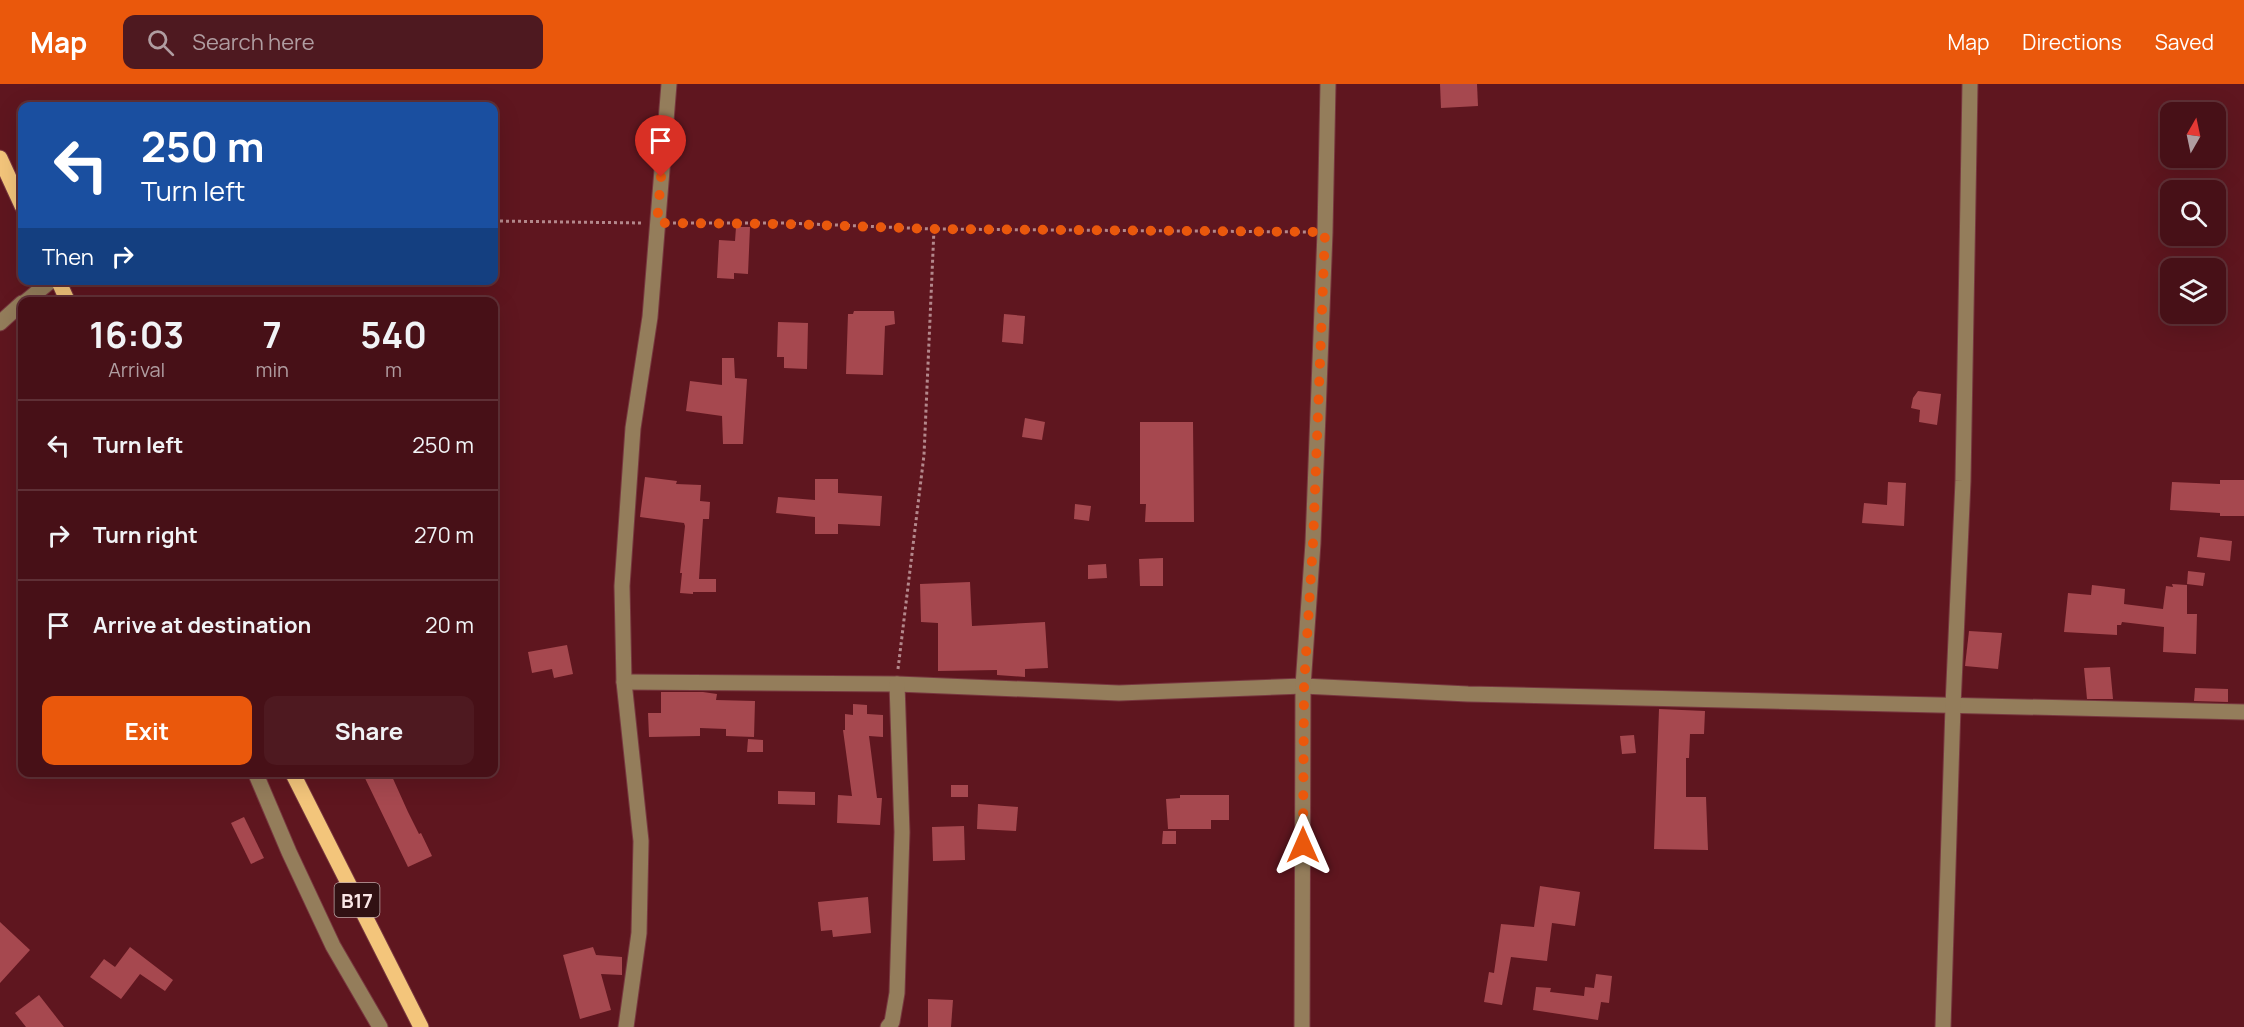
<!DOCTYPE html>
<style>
:root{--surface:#471017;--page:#4e1920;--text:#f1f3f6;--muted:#b09da1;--line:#5f3036;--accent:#ea580c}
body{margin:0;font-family:Manrope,sans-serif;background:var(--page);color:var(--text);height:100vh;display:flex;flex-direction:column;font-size:22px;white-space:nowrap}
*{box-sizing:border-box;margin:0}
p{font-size:20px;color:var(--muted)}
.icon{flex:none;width:33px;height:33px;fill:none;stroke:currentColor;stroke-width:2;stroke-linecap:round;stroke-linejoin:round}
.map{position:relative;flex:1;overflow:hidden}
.sheet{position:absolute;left:18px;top:213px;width:480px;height:480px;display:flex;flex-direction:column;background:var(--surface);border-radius:12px;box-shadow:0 6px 24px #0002,0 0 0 2px var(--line)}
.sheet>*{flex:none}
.top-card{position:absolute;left:18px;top:18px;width:480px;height:183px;border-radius:12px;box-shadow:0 6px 24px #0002,0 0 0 2px var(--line);background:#1a4fa0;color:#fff;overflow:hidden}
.needle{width:39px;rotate:9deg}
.fabs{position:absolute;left:2160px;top:18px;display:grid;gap:12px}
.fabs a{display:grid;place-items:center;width:66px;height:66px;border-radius:12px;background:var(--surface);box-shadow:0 6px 24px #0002,0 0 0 2px var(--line);font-size:30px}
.pin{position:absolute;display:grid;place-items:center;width:51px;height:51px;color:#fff;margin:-62px -26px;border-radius:50% 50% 50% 0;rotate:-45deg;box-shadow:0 0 6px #0007}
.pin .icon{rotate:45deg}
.me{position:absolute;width:66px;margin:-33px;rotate:0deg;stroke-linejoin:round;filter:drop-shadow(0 0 4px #0008)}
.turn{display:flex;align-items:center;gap:21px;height:126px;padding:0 24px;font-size:27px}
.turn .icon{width:78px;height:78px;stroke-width:2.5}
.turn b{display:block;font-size:42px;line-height:51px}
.then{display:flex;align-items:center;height:57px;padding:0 24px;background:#0003;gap:12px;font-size:22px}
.eta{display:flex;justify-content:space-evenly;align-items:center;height:102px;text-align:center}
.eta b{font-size:36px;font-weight:700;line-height:42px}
.primary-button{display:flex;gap:12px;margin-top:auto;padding:12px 24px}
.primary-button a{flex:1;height:69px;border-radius:12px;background:var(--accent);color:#fff;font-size:24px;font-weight:700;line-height:69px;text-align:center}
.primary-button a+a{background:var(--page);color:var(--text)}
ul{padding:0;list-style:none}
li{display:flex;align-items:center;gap:18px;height:90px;padding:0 24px;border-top:2px solid var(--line)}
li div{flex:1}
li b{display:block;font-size:22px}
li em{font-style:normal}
header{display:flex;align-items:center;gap:36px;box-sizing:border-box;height:84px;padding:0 30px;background:var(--accent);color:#fff}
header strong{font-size:28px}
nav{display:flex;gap:33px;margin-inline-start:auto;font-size:21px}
.search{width:420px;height:54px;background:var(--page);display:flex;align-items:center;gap:15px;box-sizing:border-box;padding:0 21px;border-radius:12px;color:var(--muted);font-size:22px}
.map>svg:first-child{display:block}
</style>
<header>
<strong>Map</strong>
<div class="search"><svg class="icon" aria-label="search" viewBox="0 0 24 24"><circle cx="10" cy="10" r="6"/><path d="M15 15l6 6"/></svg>Search here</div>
<nav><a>Map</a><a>Directions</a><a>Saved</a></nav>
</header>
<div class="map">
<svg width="2244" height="943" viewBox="0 0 2244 943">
<rect width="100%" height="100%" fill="#5f161f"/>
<g fill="#a6484f">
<path d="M1440 0H1477L1478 22 1441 24Z"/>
<path d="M736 143H750L748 190 734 189V195L717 194 719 156 735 157Z"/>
<path d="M854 227H894L895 240 885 242 883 291 846 290 848 230H853Z"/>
<path d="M1004 230 1025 232 1023 260 1002 258Z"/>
<path d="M778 238 808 239 807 285 784 284V273H777Z"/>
<path d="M722 274H734L735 294 747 295 743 360H723L722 332 686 327 690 297 722 301Z"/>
<path d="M1918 307 1941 310 1937 341 1919 338 1920 326 1911 324 1913 314Z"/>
<path d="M1025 334 1045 338 1042 356 1022 353Z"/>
<path d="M1140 338H1193L1194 438H1145L1146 420H1140Z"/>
<path d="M645 393 677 397 676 400 701 401 700 417 710 418 709 435H703L699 495H716V508H693V510L680 509 682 489H680L685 442 684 439 640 433Z"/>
<path d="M815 395H838V409L882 412 880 442 838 440V450H815V433L776 429 778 413 815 416Z"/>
<path d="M2220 396H2244V432H2220V429L2170 426 2172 398 2220 400Z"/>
<path d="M1888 398 1906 399 1904 442 1862 439 1864 419 1887 421Z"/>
<path d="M1075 420 1091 422 1089 437 1074 435Z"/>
<path d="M2200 453 2232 457 2230 477 2197 473Z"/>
<path d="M1163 474V502H1140L1139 475Z"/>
<path d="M1106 480 1107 494 1088 495V481Z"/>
<path d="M2188 487 2205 489 2203 502 2187 500Z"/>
<path d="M970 498 972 542 1045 538 1048 584 1025 585V593L997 591V586L938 587V539L921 538 920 500Z"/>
<path d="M2172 500 2187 501V530H2197L2196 570 2163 568 2164 543 2122 538 2121 541H2117V551L2064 548 2068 509 2091 511 2092 501 2125 505 2124 520 2163 525 2166 502 2173 503Z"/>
<path d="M1969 547 2002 549 1998 585 1965 582Z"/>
<path d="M567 561 573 590 554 594 552 585 532 589 528 568Z"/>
<path d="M2110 583 2113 615H2087L2084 584Z"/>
<path d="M2195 604 2228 605V618L2194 617Z"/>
<path d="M661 608H703L717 610 716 616 755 617 754 653 726 652V645L700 644V652L649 653 648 629H661Z"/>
<path d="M853 620 867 621V630L883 631V653L869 652 877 714H882L880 741 837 739 838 711 852 712 843 646H845V630L853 631Z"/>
<path d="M1659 625 1705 627 1704 650H1690L1689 674H1686V713H1706L1708 766 1654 765Z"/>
<path d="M1634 651 1636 669 1622 670 1620 652Z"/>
<path d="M748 655 763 656V668H747Z"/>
<path d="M362 688H390L408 728 419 750 421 749 432 772 408 783Z"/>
<rect x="951" y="701" width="17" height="12"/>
<path d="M778 707 815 708V721L778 720Z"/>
<path d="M1180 711H1229V736H1211V745H1168L1166 715 1180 714Z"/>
<path d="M978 720 1018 723 1016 747 977 745Z"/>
<path d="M244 733 264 774 251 780 231 739Z"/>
<path d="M964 742 965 776 933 777 932 743Z"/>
<path d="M1163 747H1176V760H1162Z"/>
<path d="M1540 802 1580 808 1575 842 1552 839 1547 877 1511 873 1502 921 1484 918 1489 888 1494 889 1501 840 1534 843Z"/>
<path d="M868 813 871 849 833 853 832 846 821 847 818 818Z"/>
<path d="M0 838 30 866 0 899Z"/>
<path d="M130 863 173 896 165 907 140 890 121 915 90 893 104 875 115 883Z"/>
<path d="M593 863 596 871 622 873V891L601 890 611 926 580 935 563 871Z"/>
<path d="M1596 890 1612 892 1609 919 1601 918 1598 936 1533 926 1536 903 1551 904 1550 908 1584 912 1585 903 1594 904Z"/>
<path d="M39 911 64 943H26L15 929Z"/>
<path d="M928 915 953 916 951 943H928Z"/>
</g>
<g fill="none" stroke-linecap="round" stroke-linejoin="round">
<defs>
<g id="minor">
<path d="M25 218 52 196"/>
<path d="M0 239 22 219"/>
<path d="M624 598 897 600 1119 609 1303 602 1468 610 2244 628"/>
<path d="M255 688 289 768 333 862 380 943"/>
<path d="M626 943 639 849 641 757 624 598 622 502 633 344 650 233 669 0"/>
<path d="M888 943 892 938 897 909 902 748 897 600"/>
<path d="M1302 943 1303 602 1313 459 1325 148 1328 0"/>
<path d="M1943 943 1953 622 1963 397 1970 0"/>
</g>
<g id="major">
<path d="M0 74 22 122"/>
<path d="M58 196 68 218"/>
<path d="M292 688 421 943"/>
</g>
</defs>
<use href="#minor" stroke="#78373f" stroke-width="17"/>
<use href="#major" stroke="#78373f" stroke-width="17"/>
<g stroke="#b4888c" stroke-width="3" stroke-dasharray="3 3" stroke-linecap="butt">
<path d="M494 137 642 139"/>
<path d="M673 139H786L934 145 1311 148"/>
<path d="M898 585 924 371 934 145"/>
</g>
<use href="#minor" stroke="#947d5b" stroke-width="15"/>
<use href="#major" stroke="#f3c57b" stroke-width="15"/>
</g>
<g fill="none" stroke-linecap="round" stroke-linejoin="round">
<path stroke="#ea580c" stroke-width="10" stroke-dasharray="0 18" d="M661 93 657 139 786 140 934 145 1325 148 1313 459 1304 602 1303 761"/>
</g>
<g text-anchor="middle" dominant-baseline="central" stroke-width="4.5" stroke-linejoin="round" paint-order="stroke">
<rect fill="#311113" stroke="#bea6a7" stroke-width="1.5" x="334.5" y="799" width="45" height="34" rx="4.5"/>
<g font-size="20" font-weight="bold" fill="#fae6e6">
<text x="357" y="816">B17</text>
</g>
</g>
</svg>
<div class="fabs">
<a><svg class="needle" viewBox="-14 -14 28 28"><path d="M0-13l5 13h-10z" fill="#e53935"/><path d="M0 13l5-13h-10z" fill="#b09da1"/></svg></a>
<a><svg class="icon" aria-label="search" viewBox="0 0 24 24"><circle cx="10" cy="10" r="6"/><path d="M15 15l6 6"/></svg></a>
<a><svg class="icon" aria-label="layers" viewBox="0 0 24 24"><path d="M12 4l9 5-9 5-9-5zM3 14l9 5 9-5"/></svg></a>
</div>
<div class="pin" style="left:661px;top:93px;background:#d93025"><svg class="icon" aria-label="arrive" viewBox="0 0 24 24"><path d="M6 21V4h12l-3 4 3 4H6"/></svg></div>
<svg class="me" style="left:1303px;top:761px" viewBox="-20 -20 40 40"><path d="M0-17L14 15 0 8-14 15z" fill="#ea580c" stroke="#fff" stroke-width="4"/></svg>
<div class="top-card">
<div class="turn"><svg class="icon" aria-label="left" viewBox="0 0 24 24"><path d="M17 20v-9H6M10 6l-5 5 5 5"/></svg><div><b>250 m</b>Turn left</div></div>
<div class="then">Then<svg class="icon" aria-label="right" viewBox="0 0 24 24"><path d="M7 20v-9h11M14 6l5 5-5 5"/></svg></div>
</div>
<section class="sheet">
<div class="eta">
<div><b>16:03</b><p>Arrival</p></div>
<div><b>7</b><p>min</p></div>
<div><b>540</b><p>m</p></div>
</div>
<ul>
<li><svg class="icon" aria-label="left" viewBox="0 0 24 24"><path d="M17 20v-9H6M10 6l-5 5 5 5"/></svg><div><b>Turn left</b></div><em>250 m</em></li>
<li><svg class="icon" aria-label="right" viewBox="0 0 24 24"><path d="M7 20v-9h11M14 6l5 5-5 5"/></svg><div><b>Turn right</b></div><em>270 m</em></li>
<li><svg class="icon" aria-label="arrive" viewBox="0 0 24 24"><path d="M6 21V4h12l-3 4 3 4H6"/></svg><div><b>Arrive at destination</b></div><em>20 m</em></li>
</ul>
<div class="primary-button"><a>Exit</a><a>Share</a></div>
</section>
</div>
